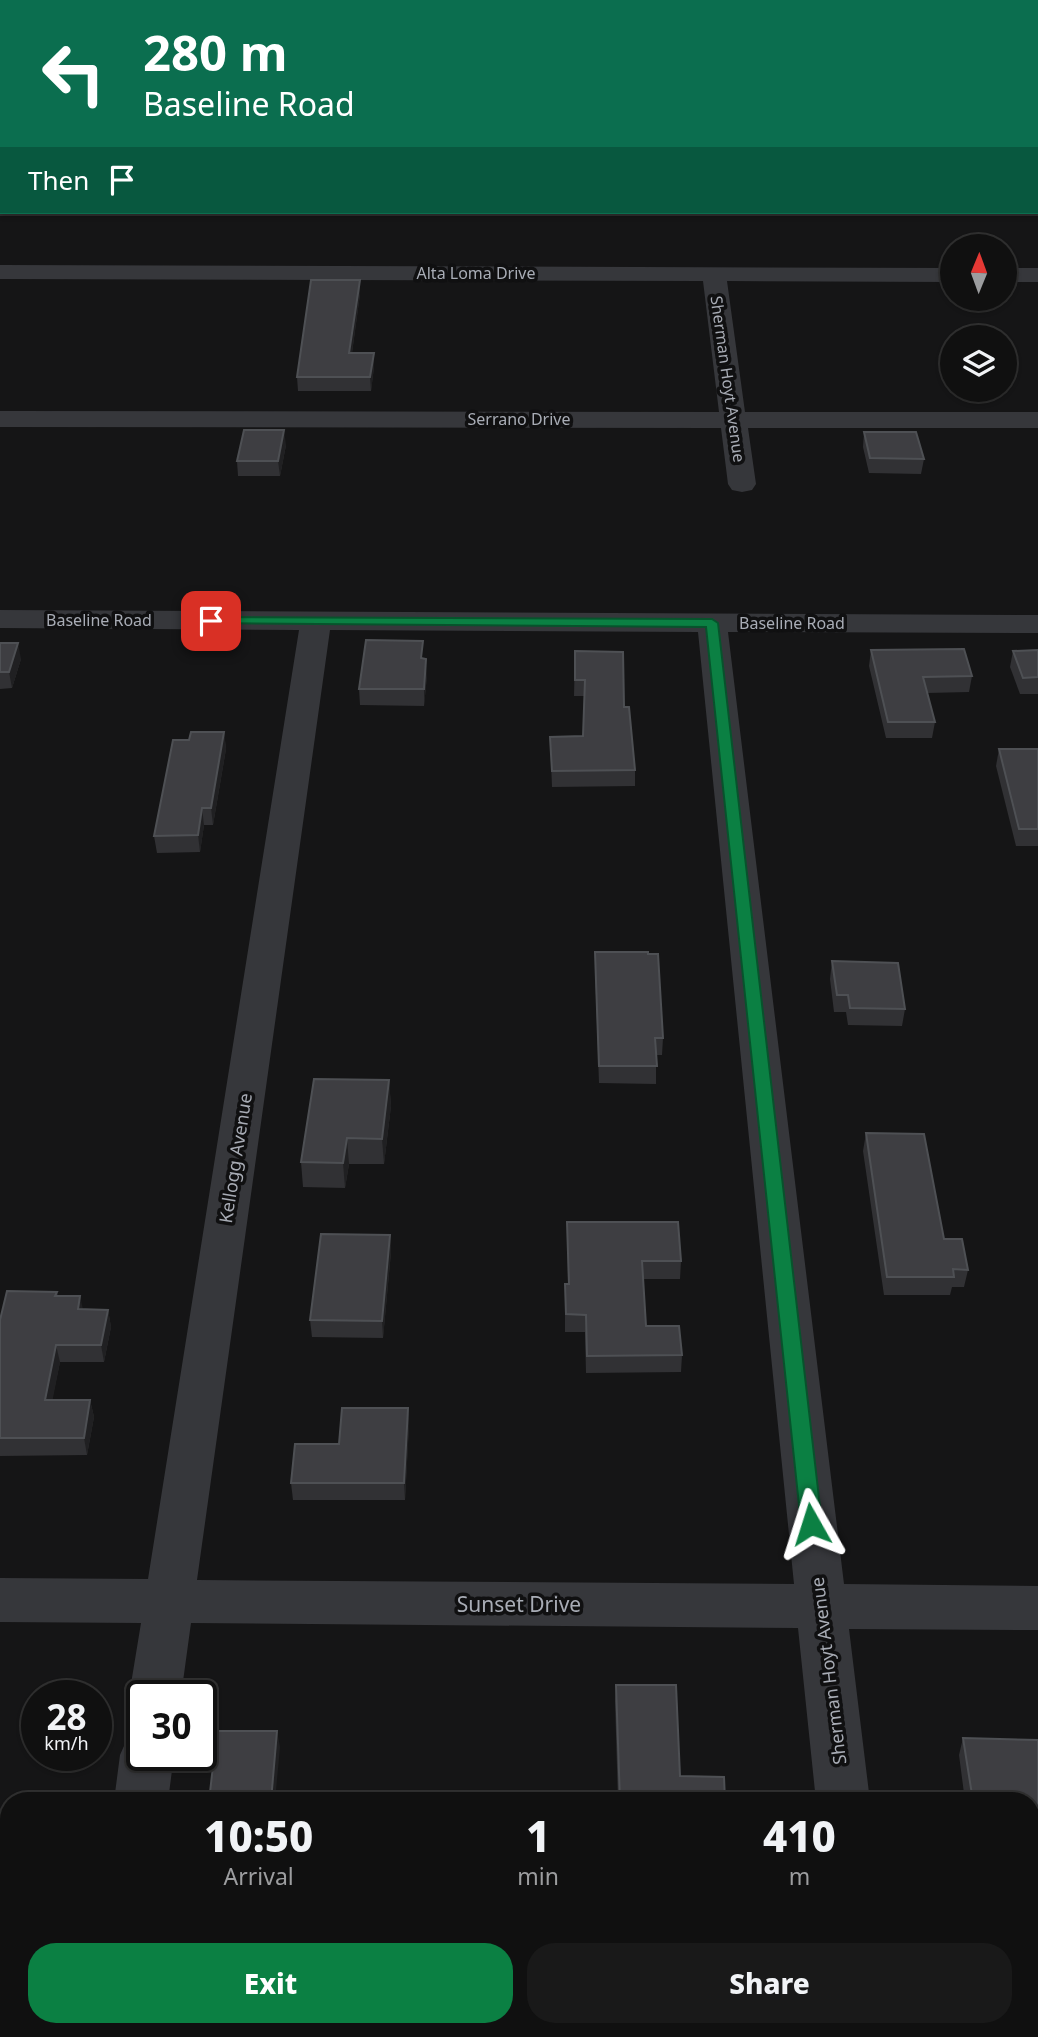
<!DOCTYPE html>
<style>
:root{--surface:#101010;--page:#191919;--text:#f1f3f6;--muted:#9c9d9f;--line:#303030;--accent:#0b8043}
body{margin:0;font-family:"Noto Sans",sans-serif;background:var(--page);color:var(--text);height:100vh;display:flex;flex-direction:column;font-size:26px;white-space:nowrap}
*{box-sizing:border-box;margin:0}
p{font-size:23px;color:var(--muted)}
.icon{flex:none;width:38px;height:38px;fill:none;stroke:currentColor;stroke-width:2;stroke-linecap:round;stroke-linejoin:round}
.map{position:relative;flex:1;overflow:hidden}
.side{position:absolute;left:0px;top:1792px;width:1040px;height:245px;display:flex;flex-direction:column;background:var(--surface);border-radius:28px 28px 0 0;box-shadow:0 2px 5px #0004,0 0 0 2px var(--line)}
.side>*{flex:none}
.banner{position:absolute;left:0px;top:0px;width:1040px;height:214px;box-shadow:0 2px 5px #0004,0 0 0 2px var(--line);background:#0b6e4f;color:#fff;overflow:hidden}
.needle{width:46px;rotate:1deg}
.tools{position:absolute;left:940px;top:234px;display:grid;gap:14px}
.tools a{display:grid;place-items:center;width:77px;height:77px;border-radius:50%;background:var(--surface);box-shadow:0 2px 5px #0004,0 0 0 2px var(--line);font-size:35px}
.speed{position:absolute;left:21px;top:1680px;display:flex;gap:14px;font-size:35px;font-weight:700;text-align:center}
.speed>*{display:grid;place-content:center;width:91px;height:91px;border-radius:50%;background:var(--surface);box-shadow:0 2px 5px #0004,0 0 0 2px var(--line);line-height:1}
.speed small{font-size:18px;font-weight:400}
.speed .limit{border:4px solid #111;border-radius:10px;background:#fff;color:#111}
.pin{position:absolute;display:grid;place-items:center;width:60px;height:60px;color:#fff;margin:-30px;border-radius:14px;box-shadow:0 4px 10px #0006}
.me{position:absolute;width:77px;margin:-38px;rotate:354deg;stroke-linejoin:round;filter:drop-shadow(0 0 5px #0008)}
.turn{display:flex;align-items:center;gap:24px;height:147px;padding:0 28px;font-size:32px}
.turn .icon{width:91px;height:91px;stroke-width:2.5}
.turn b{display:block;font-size:49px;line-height:60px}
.then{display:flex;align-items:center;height:66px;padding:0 28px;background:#0003;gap:14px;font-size:26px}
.eta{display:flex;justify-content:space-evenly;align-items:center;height:119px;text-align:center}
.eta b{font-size:42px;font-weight:800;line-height:49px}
.action{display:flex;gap:14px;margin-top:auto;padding:14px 28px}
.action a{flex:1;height:80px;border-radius:28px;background:var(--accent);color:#fff;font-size:28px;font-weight:800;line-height:80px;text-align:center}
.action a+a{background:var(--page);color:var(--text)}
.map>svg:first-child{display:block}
</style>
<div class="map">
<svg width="1038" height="2037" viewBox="0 0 1038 2037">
<rect width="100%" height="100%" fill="#151516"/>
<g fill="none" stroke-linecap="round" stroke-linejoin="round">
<g fill="#36373b" fill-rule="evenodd">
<path d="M0 265 952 268V282L727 281 745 412H1038V428H748L756 484 752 490 742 492 732 490 728 484 721 428 0 427V411L719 412 703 281 0 279Z"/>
<rect x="1004" y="268" width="34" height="14"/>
<path d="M0 610 1038 615V633L728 632 844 1584 1038 1586V1630L849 1629 870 1801H816L798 1628 191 1623 181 1696H142V1715L137 1713 129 1696 141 1623 0 1622V1578L148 1579 299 630 0 628ZM330 630 698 632 794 1584 197 1580Z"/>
<path d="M142 1732V1755H174L168 1801H114L120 1755 128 1737Z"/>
<path d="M82 2028H140V2037H80Z"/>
<path d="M841 2028H899L901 2037H841Z"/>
</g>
</g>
<g fill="#313134">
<path d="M360 280V294L352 353 374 367 371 391H298L297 377Z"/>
<path d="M864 432 924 459 921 474 869 473 863 447Z"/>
<path d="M286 445 280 476H238L237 461Z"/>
<path d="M0 643 21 659 12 688 0 689Z"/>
<path d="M871 650 972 676 969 692 927 693 935 722 932 738H886L869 666Z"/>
<path d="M1038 650V694H1020L1010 667 1013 651Z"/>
<path d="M575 651 624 707 635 770V786L552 787 550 737 583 736 584 696H574Z"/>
<path d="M423 659 427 675 424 706 360 705 359 689Z"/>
<path d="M224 732 226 749 213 825H204L200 852 157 853 154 836Z"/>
<path d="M999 749H1038V846H1016L996 766Z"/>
<path d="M595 952 663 1038 662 1055H656V1084L599 1083 595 969Z"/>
<path d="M832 961 905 1009 902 1026 848 1025 846 1012H834L830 979Z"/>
<path d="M389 1080 391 1106 384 1164H349L345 1188 303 1187 301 1162Z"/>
<path d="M866 1133 944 1239 968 1270 964 1287H952L950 1295H884L863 1151Z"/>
<path d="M567 1222 681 1261 680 1279H643L646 1326 682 1355 681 1372 586 1373 585 1332H565V1284H568Z"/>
<path d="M390 1235 391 1252 383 1338 312 1337 310 1320Z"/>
<path d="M57 1292 58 1296 83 1309 108 1310 111 1327 104 1362H60L52 1400H90L94 1417 87 1455 0 1456V1320Z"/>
<path d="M408 1408 409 1425 405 1500H293L291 1483 339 1444Z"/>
<path d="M616 1685 680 1776 725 1801H618L615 1701Z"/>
<path d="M963 1738 1038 1740V1839L1031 1838V1801H965L959 1755Z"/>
</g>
<g fill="#202022">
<path d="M360 280V294L350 367 349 353Z"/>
<path d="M374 353V367L371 391 370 377Z"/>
<path d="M284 430 286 445 280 476 278 461Z"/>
<path d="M18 643 21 659 12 688 9 672Z"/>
<path d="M426 659 427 675 424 706V689Z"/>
<path d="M224 732 226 749 213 825 211 808Z"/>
<path d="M202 808 204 825 200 852 198 835Z"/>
<path d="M389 1080 391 1106 384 1164 382 1139Z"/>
<path d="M347 1138 349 1164 345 1188 343 1163Z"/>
<path d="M390 1235 391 1252 383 1338 382 1321Z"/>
<path d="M80 1296 84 1314 78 1309Z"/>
<path d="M108 1310 111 1327 104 1362 101 1345Z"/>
<path d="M56 1345 60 1362 49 1418 45 1400Z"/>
<path d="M90 1400 94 1417 87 1455 84 1438Z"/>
<path d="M408 1408 409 1425 405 1500 404 1483Z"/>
<path d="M277 1731 280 1747 275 1801H271Z"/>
<path d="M0 1951 5 1964 0 1992Z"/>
</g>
<g fill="#3e3e42" stroke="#4e5054" stroke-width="2">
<path d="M311 280H360L349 353H374L370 377H297Z"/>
<path d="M244 430H284L278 461H237Z"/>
<path d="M864 432H916L924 459 870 458Z"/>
<path d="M366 640 423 641 421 658 426 659 424 689H359Z"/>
<path d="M0 643H18L9 672H0Z"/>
<path d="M964 649 972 676 923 677 935 722H888L871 650Z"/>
<path d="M1038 650V677L1023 678 1013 651Z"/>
<path d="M575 651 623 652 624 707H629L635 770 552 771 550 737 583 736 585 680H575Z"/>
<path d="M191 732H224L211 808H202L198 835 154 836 173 740H189Z"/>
<path d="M999 749H1038V829H1019Z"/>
<path d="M595 952H648V954H658L663 1038H655L657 1066H599Z"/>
<path d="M832 961 898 963 905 1009 850 1008 848 995H837Z"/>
<path d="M314 1079 389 1080 382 1139 347 1138 343 1163 301 1162Z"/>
<path d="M866 1133 924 1134 944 1239H962L968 1270 953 1269 954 1277H887Z"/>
<path d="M567 1222H678L681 1261H642L646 1326H679L682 1355 587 1356 586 1315 566 1314 565 1284H569Z"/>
<path d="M321 1234 390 1235 382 1321 310 1320Z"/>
<path d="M7 1291 57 1292 55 1296H80L78 1309 108 1310 101 1345H56L45 1400H90L84 1438H0V1320Z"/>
<path d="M342 1408H408L404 1483H291L295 1444H339Z"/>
<path d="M616 1685H676L680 1776 724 1777 725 1801H620Z"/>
<path d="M217 1731H277L271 1801H209Z"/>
<path d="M963 1738 1038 1740V1822H1031V1801H973Z"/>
</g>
<path fill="#0b8043" stroke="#07532c" stroke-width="2" d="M211 617 712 619 718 623 822 1524 819 1530 811 1533 804 1530 801 1524 706 627 206 623V618Z"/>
<g text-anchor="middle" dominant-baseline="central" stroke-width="7" stroke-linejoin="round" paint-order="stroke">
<g font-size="16" fill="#a8acb5" stroke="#101011">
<text x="476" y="273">Alta Loma Drive</text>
<text transform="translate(728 379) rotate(82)">Sherman Hoyt Avenue</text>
<text x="519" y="419">Serrano Drive</text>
<text x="99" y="620">Baseline Road</text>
<text x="792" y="623">Baseline Road</text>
</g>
<g font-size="18" fill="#a8acb5" stroke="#101011">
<text transform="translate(235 1158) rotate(-81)">Kellogg Avenue</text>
<text transform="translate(828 1671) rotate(-97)">Sherman Hoyt Avenue</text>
</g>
<g font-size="21" fill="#a8acb5" stroke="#101011">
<text x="519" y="1604">Sunset Drive</text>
</g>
</g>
</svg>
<div class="tools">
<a><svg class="needle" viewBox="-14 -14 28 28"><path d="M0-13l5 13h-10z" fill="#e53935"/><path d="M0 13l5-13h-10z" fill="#9c9d9f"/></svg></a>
<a><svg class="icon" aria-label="layers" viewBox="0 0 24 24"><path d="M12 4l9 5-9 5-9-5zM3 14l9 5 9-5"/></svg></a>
</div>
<div class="speed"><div>28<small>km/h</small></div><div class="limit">30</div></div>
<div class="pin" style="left:211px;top:621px;background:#d93025"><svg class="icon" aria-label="arrive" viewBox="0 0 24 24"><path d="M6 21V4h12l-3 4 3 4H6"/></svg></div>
<svg class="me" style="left:811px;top:1524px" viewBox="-20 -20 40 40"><path d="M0-17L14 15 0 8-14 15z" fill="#0b8043" stroke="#fff" stroke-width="4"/></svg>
<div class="banner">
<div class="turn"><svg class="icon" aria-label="left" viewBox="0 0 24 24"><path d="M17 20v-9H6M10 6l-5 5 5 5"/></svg><div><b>280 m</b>Baseline Road</div></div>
<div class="then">Then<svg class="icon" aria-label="arrive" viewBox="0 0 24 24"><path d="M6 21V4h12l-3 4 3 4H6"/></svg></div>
</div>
<section class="side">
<div class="eta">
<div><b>10:50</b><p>Arrival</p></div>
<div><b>1</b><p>min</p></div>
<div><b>410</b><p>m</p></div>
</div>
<div class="action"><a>Exit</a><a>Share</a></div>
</section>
</div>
